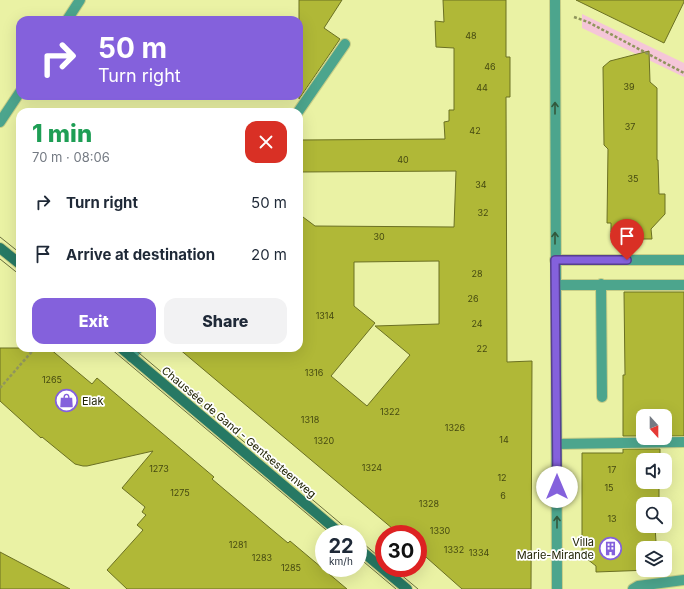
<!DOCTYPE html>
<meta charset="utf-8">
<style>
:root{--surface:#fff;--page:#f2f2f3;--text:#1f2937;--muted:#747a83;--accent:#8461dc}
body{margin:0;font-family:Inter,sans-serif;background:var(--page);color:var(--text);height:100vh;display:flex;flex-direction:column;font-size:15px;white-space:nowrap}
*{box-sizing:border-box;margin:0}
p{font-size:13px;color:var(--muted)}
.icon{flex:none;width:22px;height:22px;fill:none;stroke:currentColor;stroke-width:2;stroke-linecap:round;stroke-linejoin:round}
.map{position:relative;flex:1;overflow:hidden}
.sheet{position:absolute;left:16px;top:108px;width:287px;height:244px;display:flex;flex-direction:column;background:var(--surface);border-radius:12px;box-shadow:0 4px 16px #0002}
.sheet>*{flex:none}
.hud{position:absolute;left:16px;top:16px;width:287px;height:84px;border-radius:12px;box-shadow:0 4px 16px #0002;background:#8461dc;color:#fff;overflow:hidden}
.needle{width:26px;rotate:159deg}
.tools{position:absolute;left:636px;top:409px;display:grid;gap:8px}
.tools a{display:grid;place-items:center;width:36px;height:36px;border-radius:8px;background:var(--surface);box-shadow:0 4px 16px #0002;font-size:20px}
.speed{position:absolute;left:315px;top:525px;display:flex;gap:8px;font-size:20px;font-weight:700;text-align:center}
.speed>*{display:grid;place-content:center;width:52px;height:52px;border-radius:50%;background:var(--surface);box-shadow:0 4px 16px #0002;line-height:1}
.speed small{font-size:10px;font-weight:400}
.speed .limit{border:6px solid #d22;background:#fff;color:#111}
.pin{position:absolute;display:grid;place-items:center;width:34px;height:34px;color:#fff;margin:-41px -17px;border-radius:50% 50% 50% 0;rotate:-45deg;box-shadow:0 0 4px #0007}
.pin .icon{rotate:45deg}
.me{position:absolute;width:44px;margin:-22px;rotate:0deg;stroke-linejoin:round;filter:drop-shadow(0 0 3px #0008)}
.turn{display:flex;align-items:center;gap:14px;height:84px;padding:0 16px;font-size:18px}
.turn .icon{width:52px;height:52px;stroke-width:2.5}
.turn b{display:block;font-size:28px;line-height:34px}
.round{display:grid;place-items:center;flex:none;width:42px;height:42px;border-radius:12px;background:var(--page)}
.head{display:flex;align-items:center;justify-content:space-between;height:68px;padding:0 16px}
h1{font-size:24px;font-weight:800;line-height:30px;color:#1e9e55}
.action{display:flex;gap:8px;margin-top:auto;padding:8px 16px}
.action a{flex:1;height:46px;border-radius:12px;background:var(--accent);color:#fff;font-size:16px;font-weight:800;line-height:46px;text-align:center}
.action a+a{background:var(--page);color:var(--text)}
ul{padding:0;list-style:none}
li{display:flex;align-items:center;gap:12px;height:52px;padding:0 16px}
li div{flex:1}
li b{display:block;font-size:15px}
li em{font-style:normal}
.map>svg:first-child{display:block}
</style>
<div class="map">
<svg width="684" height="589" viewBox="0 0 684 589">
<rect width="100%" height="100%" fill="#eaf2a4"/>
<path fill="#f5c6d8" d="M582 14 684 63V77L582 28Z"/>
<g fill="#b0b837" stroke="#6b7023" fill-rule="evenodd">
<path d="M299 0H342L324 28 340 39 299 99Z"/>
<path d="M443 0H506V57H510V97H506L507 362 532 361 531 589H462L418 550V534H399L178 348H299V214L315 226 454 227 456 171 299 172V140L445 139 444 122 449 121V110H454V48L436 47 435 21 444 22ZM439 261V324L375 326 410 355 367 406 331 376 375 323 354 306V262Z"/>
<path d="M576 0H684V2L664 43Z"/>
<path d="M649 51 650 82 657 88V160H658L659 194H665V214L651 229 652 239H628V232H611V223H607L608 149 604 145 603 67 610 61Z"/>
<path d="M624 292H684V436H665V416H643V436H623V375H625Z"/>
<path d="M0 348H49L92 384 97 378 214 477 212 479 270 528 288 543 290 541 347 589H127L107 570 143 530 137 525 146 515 142 512 145 507 122 488 153 451 87 466H83L75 464 42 437 41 438 0 401Z"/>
<path d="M623 449H660V460H643V482H659V504H643V526H655L656 542 650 543V548H643V570H650L596 572V566L582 555V453H623Z"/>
<path d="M0 552 70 589H0Z"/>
</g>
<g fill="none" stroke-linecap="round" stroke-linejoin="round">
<defs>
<g id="lane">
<path d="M298 112 345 44"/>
<path d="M555 260H684"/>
<path d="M601 284 602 397"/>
<path d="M556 285H684"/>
<path d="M131 357 138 348"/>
<path d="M557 444 684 442"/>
<path d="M633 589 638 586 684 580"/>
</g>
<g id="street">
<path d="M555 0 557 589"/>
<path d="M67 20 80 0"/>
<path d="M0 122 20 92"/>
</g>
<g id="secondary">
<path d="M0 248 20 264"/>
<path d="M121 348 341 534"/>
<path d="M358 548 407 589"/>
</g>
</defs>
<use href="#lane" stroke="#c6cd87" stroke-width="12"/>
<use href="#street" stroke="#c6cd87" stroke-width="12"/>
<use href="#secondary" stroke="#c6cd87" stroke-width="12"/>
<g stroke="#90955c" stroke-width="2.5" stroke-dasharray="3 2" stroke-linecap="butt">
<path d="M574 17 588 22 684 73"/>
<path d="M0 388 35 348"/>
</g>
<use href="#lane" stroke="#4ca58d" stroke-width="10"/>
<use href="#street" stroke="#4ca58d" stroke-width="10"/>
<use href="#secondary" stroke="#277964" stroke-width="10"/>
<g stroke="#696e3e" stroke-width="1">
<path d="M0 237 20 253"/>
<path d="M0 259 20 275"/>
<path d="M110 348 331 534"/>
<path d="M133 348 353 534"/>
<path d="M358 539 384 561"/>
<path d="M358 557 396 589"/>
<path d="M393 568 418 589"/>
</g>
</g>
<defs><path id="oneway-shaft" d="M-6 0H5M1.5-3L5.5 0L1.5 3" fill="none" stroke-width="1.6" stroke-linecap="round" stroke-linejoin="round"/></defs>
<g stroke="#32583b">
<use href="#oneway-shaft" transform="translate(555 108) rotate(-90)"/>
<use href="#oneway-shaft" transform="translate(555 238) rotate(-90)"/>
<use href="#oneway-shaft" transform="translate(557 522) rotate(-90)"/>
</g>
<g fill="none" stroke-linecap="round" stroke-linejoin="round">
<defs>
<path id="route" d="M557 487 555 260H627"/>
</defs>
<use href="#route" stroke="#563f8f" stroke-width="10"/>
<use href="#route" stroke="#8461dc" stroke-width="7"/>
</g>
<defs>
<symbol id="shop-ring" viewBox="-11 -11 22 22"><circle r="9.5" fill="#fff" stroke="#8461dc" stroke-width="1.5"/><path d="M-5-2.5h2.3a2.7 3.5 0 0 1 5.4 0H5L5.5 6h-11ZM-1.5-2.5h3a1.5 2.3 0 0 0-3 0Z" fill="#8461dc"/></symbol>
<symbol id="building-ring" viewBox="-11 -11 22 22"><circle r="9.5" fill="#fff" stroke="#8461dc" stroke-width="1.5"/><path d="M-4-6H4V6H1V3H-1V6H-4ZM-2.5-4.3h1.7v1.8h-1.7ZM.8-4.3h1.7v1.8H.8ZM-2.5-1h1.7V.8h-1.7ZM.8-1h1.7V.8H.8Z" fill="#8461dc"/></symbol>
</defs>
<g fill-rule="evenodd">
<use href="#shop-ring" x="54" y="388" width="25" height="25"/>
<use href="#building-ring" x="598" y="536" width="25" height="25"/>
</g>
<g text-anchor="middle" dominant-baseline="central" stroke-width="3.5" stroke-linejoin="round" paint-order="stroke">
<g font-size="9" fill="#454911">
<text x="471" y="35">48</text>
<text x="490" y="66">46</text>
<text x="629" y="86">39</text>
<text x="482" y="87">44</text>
<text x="630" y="126">37</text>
<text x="475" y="130">42</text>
<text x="403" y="159">40</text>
<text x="633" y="178">35</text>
<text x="481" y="184">34</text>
<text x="483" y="212">32</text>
<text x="379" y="236">30</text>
<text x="477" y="273">28</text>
<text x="473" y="298">26</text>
<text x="325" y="315">1314</text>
<text x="477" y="323">24</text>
<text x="482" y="348">22</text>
<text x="314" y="372">1316</text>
<text x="52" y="379">1265</text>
<text x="390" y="411">1322</text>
<text x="310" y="419">1318</text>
<text x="455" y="427">1326</text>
<text x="504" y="439">14</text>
<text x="324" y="440">1320</text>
<text x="372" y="467">1324</text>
<text x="159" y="468">1273</text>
<text x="612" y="469">17</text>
<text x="502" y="477">12</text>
<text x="609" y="487">15</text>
<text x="180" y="492">1275</text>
<text x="503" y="495">6</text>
<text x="429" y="503">1328</text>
<text x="612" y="518">13</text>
<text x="440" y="530">1330</text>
<text x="238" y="544">1281</text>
<text x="454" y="549">1332</text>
<text x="479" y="552">1334</text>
<text x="262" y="557">1283</text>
<text x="291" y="567">1285</text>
</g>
<g font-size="11" fill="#212404" stroke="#fff" text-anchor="start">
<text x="82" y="401">Elak</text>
<text x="594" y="542" text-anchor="end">Villa<tspan x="594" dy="13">Marie-Mirande</tspan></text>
</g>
<g font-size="11" fill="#212404" stroke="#fff">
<text transform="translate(239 432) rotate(40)">Chaussée de Gand - Gentsesteenweg</text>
</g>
</g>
</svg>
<div class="tools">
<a><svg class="needle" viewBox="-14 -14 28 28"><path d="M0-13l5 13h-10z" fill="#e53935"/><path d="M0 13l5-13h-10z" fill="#747a83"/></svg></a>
<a><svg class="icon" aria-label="sound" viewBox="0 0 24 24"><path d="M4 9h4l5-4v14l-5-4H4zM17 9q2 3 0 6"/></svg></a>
<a><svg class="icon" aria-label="search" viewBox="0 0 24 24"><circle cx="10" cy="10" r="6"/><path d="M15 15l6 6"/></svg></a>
<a><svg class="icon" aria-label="layers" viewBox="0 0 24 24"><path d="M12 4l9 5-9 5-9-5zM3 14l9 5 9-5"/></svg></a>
</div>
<div class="speed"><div>22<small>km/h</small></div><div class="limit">30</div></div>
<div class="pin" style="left:627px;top:260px;background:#d93025"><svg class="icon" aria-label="arrive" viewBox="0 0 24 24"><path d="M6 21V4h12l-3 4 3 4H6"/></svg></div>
<svg class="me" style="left:557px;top:487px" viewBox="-20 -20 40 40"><circle r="19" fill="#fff"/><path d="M0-13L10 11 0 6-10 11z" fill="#8461dc"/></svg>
<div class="hud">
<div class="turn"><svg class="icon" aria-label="right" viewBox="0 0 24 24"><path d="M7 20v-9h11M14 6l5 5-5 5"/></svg><div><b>50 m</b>Turn right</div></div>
</div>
<section class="sheet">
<div class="head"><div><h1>1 min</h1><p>70 m · 08:06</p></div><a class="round" style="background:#d93025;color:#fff"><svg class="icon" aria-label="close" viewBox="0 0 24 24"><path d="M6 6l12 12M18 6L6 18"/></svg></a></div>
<ul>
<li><svg class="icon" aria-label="right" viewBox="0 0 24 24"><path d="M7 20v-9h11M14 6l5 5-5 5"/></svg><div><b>Turn right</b></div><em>50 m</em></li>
<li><svg class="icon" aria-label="arrive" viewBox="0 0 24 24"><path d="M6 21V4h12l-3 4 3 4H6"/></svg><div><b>Arrive at destination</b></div><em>20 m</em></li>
</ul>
<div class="action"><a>Exit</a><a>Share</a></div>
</section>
</div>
